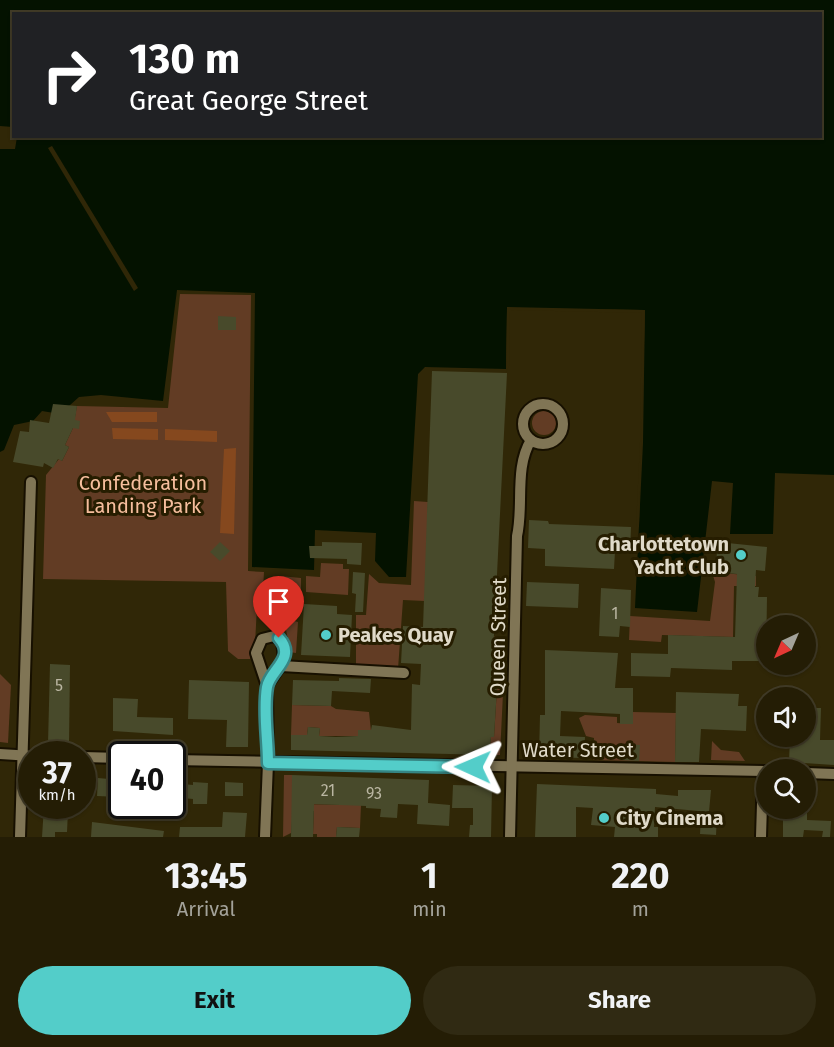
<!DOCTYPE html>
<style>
:root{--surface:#241d05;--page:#302a13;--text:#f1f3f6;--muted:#a3a29a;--line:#413b27;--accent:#53cdc9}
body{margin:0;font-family:"Fira Sans",sans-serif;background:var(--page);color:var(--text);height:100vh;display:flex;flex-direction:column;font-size:22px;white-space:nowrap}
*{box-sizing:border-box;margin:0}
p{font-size:20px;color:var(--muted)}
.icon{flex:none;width:33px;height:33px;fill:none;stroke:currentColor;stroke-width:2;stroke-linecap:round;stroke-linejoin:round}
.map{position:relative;height:837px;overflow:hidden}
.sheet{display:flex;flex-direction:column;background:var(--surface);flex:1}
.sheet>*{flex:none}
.guide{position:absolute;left:12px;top:12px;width:810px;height:126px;border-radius:0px;box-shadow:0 2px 4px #0004,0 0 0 2px var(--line);background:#202124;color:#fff;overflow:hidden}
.needle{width:39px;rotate:224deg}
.controls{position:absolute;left:756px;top:615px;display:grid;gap:12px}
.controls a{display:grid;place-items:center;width:60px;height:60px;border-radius:50%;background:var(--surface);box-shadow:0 2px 4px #0004,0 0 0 2px var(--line);font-size:30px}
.speed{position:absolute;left:18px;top:741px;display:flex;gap:12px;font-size:30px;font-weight:700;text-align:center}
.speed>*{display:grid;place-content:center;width:78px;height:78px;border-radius:50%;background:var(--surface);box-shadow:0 2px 4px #0004,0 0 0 2px var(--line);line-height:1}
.speed small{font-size:15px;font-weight:400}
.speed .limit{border:3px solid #111;border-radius:9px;background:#fff;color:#111}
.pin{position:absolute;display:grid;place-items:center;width:51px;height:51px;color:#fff;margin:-62px -26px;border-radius:50% 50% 50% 0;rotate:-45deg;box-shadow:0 0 6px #0007}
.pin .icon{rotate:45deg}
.me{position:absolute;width:66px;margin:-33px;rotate:271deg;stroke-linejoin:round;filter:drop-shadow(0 0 4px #0008)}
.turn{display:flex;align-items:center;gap:21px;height:126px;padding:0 18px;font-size:27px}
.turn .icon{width:78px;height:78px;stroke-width:2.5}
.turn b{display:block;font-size:42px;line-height:51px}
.eta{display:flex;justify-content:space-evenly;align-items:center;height:102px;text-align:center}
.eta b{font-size:36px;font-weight:700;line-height:42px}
.primary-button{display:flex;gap:12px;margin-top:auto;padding:12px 18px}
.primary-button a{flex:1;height:69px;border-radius:36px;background:var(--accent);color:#111;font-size:24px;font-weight:700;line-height:69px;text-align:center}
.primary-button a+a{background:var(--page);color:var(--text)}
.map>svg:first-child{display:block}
</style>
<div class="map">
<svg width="834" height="837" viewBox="0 0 834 837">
<rect width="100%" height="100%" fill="#302707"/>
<g fill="#623c24">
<path d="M180 294 251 295 248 571 264 572 262 606H257L255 644 250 659H238L228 651 226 582 43 579 46 475 59 459 62 461 69 447 65 445 73 428 77 406 168 408Z"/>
<circle cx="544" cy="423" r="12"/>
<path d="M414 501 428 502 425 601 403 600 398 669 356 665V615H366L369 574 379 583 411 585Z"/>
<path d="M321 563 343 564V569H349L348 595 306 592V576L320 577Z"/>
<path d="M712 572 756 576V586H734L733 637 662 635 661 642 629 640 630 616 710 621 715 582Z"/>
<path d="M280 576 301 578V591L295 592 294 596 279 605Z"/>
<path d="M285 617H293L294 621 298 622 296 653 289 652C290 639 284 630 285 617Z"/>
<path d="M494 636 505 652 500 755H489L491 737H494L499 655H493Z"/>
<path d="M0 674 11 685 8 743 0 742Z"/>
<path d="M292 705 331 706 336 709 369 712 371 731 358 730V736H319L320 728 308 727 307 735H291Z"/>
<path d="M633 712 676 713 675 762 593 760 594 738 586 736 579 718 585 715 617 717V723L633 724Z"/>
<path d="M712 741 721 750 739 752 745 761 711 760Z"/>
<path d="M284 775H292V804L361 805 360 828 337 827 336 837H317V834H313L314 811 293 810 291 833 283 837Z"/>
</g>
<g fill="#85481e">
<path d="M106 412H157V422H112Z"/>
<path d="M112 428 158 429V440L113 439Z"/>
<path d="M165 429 217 431V442L165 440Z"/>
<path d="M236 448 234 534 220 533 224 449Z"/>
</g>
<path fill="#041200" d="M0 0H834V475L775 473 773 534H730L733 483 712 481 697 612 635 608 643 443 645 310 507 308 506 369 425 367 418 374 406 577H389L375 561 376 533 315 530 314 570 252 567 255 293 177 290 163 401 101 395 79 397 60 414 42 411 33 421 14 425 4 450 0 452V149H15L17 137 820 136V14H14L13 127 0 126Z"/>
<g fill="#302707">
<path d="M52 146 138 288 134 291 48 148Z"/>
<path d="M507 307 645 310 639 527H636L640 442 642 313 510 310 509 366 506 372Z"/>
</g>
<g fill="#484a2b">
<path d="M218 316 236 317V330H218Z"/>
<path d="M432 371 507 373 493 655H499L494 737H491L489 755 291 750V735H307L308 727 320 728 319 736 336 737 358 736V730H371L372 725 411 730 412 684 420 685 421 664 401 663 403 626 423 627Z"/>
<path d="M53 404 77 406 75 420 80 421 79 429 73 428 65 445 69 447 62 461 58 459 53 468 44 463 43 467 13 462 20 431 29 432 30 420 49 423Z"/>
<path d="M529 520 548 521 549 524 631 527 630 552 615 551 614 569 545 566V549L528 548Z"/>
<path d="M220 542 230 551 220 561 210 552Z"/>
<path d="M322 542 362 543 361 565 347 564V559L310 558 309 546H322Z"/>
<path d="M718 542 767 547 765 571 756 570 755 587H759L758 597H767L766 661H732V670L671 668 670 677 631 676V653L668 654V635L735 637 737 574 715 572Z"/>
<path d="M353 572 365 573 363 612H355L356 594 352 593Z"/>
<path d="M527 582 579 584 578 608 526 606Z"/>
<path d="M601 588 631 590 630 627 620 626 619 637 599 636Z"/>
<path d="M304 604 337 606V614L352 615 350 657 301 655Z"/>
<path d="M545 650 618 653 615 688H633V724H620V714L561 711 560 736 585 737 584 758 539 757 540 715H545Z"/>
<path d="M50 664 70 665 69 745 48 744Z"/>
<path d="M339 678 371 679 370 693 332 691 331 706 292 705 293 680 339 681Z"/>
<path d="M189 680 249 682 248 747H226L227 720 188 719Z"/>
<path d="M676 692 739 694 738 706H747L746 731 701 729 699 762H675Z"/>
<path d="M113 698 138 699 137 717 173 718V735L113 731Z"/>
<path d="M806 708H821L820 740H834V765L789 762 790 736H806Z"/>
<path d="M621 744 640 745 639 761 620 760Z"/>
<path d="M292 775 429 780 428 803 450 805 449 826 417 824 418 805 398 804 397 818 380 817 381 809 366 808V806L314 804 313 837H291Z"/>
<path d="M98 778 120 780 119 797 97 796Z"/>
<path d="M193 782 208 783 207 804H193V799L172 797V783L193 785Z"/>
<path d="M225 782 243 783V796H225Z"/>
<path d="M537 784 656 789V794L678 796V790H711L709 812 655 807 654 827H658V837H614L615 827 591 825 593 808 576 807V837H535Z"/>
<path d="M453 785 492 786 491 837H469L470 825H473V808H452Z"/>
<path d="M44 806H59V811H68L67 832H55V837H42Z"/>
<path d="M783 808H807V820L831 821 830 837H822L823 831 804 830 803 837H783Z"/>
<path d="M223 812 247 813 245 837H179L180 827H222Z"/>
<path d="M701 815 717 816 716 835 700 834Z"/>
<path d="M92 822 164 831 163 837H91Z"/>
<path d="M337 827 360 828 359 837H336Z"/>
</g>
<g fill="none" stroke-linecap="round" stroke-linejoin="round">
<defs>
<g id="minor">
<circle cx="543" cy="424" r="20"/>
<path d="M281 666 404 673"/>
<path d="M0 754 32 756"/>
<path d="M82 757 122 758"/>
<path d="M172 760 766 771"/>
<path d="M806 773 834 774"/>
<path d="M20 837 31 482"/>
<path d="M265 837 268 763 267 686 256 653 262 639 274 636 282 641 284 660 267 686"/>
<path d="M510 837 517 536C524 505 514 468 531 440"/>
<path d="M761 837 763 771"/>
</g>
</defs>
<use href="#minor" stroke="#171000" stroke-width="14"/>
<use href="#minor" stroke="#807555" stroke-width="10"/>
</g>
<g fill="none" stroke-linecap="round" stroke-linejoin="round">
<defs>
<path id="route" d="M279 638C297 658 270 670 267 687 263 711 268 739 268 763L473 767"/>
</defs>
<use href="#route" stroke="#368583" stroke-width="15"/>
<use href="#route" stroke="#53cdc9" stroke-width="10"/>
</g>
<g fill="#53cdc9" stroke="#261d00" stroke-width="2">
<circle cx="741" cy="555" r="6"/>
<circle cx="326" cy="635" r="6"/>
<circle cx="604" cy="818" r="6"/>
</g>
<g text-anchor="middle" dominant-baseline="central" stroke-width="6" stroke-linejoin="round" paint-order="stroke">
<g font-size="16" fill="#bab6a2">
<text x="615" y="613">1</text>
<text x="59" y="685">5</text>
<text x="328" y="790">21</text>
<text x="374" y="793">93</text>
</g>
<g font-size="20" fill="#f6be9d" stroke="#261d00">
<text x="143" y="483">Confederation<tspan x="143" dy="23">Landing Park</tspan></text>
</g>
<g font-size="20" font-weight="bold" fill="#e0dac9" stroke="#261d00" text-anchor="start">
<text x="729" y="544" text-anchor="end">Charlottetown<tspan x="729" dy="23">Yacht Club</tspan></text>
<text x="338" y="635">Peakes Quay</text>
<text x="616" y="818">City Cinema</text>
</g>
<g font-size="20" fill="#e0dac9" stroke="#261d00">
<text transform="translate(498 637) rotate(-89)">Queen Street</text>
<text x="578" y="750">Water Street</text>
</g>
</g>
</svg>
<div class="controls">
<a><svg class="needle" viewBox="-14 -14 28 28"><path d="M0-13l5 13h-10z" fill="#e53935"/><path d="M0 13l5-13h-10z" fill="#a3a29a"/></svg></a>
<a><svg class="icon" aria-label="sound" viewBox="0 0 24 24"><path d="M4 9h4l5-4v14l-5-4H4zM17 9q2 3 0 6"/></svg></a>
<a><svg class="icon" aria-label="search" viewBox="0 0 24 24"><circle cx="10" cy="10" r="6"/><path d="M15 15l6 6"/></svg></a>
</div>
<div class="speed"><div>37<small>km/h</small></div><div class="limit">40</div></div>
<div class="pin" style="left:279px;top:638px;background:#d93025"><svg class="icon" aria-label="arrive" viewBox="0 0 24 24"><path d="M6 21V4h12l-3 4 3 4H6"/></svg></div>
<svg class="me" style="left:473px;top:767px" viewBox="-20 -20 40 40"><path d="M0-17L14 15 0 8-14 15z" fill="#53cdc9" stroke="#fff" stroke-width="4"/></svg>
<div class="guide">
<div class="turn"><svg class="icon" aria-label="right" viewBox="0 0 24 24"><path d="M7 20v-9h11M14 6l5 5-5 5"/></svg><div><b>130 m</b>Great George Street</div></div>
</div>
</div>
<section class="sheet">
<div class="eta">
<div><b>13:45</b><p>Arrival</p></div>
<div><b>1</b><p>min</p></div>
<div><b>220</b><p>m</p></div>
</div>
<div class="primary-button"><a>Exit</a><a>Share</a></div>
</section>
